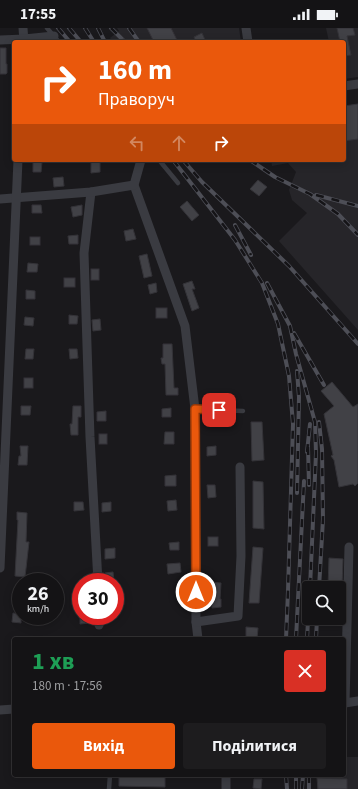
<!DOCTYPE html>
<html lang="uk">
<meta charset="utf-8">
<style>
:root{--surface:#141315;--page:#1d1c1e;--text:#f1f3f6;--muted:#9d9ea0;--line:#333234;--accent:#ea580c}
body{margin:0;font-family:"Source Sans 3",sans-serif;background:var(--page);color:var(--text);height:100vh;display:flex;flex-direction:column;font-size:15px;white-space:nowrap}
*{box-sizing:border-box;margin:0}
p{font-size:13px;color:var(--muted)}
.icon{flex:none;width:22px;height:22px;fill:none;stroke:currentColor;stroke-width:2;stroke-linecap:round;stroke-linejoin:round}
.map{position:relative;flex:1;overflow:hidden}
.side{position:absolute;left:12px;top:609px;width:334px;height:140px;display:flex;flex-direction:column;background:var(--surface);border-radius:4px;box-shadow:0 2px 10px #0003,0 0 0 1px var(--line)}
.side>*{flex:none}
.top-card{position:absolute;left:12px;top:12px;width:334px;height:122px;border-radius:4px;box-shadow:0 2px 10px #0003,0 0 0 1px var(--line);background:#ea580c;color:#fff;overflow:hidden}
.controls{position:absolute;left:302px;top:553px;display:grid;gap:8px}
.controls a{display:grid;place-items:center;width:44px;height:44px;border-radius:4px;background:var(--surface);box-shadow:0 2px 10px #0003,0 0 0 1px var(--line);font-size:20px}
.speed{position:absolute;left:12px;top:545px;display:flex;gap:8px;font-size:20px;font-weight:700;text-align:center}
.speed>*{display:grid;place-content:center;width:52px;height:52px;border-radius:50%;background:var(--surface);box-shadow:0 2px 10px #0003,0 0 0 1px var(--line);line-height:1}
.speed small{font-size:10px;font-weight:400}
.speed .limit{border:6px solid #d22;background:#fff;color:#111}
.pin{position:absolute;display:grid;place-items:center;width:34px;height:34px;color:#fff;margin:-17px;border-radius:8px;box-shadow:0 2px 6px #0006}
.me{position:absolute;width:44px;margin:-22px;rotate:0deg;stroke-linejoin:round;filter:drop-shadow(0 0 3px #0008)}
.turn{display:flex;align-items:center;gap:14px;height:84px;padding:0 20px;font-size:18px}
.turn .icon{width:52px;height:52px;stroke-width:2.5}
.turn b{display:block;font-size:28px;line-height:34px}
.lanes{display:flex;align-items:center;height:38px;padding:0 20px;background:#0003;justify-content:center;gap:20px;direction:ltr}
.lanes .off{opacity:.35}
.round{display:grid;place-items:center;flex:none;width:42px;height:42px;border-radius:4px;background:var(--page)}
.summary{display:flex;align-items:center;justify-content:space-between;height:68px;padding:0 20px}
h1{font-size:24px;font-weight:700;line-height:30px;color:#1e9e55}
.button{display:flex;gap:8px;margin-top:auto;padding:8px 20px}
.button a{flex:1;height:46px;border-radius:4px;background:var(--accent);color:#fff;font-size:16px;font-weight:700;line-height:46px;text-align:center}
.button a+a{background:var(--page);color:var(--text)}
.status{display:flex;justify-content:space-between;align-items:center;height:28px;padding:0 20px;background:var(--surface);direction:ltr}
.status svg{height:11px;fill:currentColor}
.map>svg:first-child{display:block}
</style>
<div class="status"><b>17:55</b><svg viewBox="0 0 49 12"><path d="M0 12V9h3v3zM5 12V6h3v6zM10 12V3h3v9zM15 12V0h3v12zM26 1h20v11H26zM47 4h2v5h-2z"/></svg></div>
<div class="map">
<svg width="358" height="761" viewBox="0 0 358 761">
<rect width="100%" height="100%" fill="#1a191c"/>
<g fill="#262529">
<path d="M117 0H239L241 14H113L110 10 119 3Z"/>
<path d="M326 0H358V49L344 51V14H329Z"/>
<path d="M358 76V302L279 213 307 185 292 172 289 162 296 144 288 135 272 138 271 132H344V78Z"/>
<path d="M344 729H358V761H317V747H344Z"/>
</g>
<g fill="#414146" stroke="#343338">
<path d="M147 0H171L178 14H154Z"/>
<path d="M337 0H353L355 7 347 8 351 27 344 28V14H340Z"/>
<path d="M202 5 206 14H196L194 9Z"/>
<path d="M0 20H6V36H7V45L6 46H0Z"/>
<path d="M358 76V111L344 113V78Z"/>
<path d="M33 134H42L41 144H33Z"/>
<path d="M91 134H100V144L91 145Z"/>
<path d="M63 149 64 158 54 159 53 150Z"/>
<path d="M258 152 267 159 259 168 250 161Z"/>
<path d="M187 173 199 187 192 193 180 179Z"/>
<path d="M32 177H41L42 185H32Z"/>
<path d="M82 177V187L73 189 71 179Z"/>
<path d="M133 201 136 211 126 213 124 203Z"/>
<path d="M78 207V216H69L68 208Z"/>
<rect x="30" y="209" width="10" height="8"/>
<path d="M147 226 152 248 144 250 139 228Z"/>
<path d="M28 235 38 236 37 244H27Z"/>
<rect x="91" y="241" width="8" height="11"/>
<rect x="64" y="250" width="11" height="9"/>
<path d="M192 253 195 261H192L199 280 192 283 183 256Z"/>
<path d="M156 255 157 264 150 266 148 257Z"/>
<path d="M26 262 35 263V271H26Z"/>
<rect x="156" y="280" width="11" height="10"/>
<path d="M69 287 78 288 77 296H69Z"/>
<path d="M25 289 34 290 33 298 24 297Z"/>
<path d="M100 291 101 302 93 303 92 292Z"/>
<path d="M163 316H172L174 360H178V367H166L165 336H162L161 330H163Z"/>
<path d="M26 321H34L33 331H25Z"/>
<path d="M69 321H77L78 330 70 331Z"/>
<rect x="24" y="350" width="9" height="10"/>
<path d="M332 354 353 379 358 376V455L355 458 353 456 339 459 334 432 331 428 333 427 324 386 334 378 321 363Z"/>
<path d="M21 378H31L30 387H21Z"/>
<path d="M73 378H81V389H78V407H71L70 396H72Z"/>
<path d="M171 380V389H162V381Z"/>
<path d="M106 383V393H97V384Z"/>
<path d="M251 394H262L264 432 252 433Z"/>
<path d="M165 404H174V416H164Z"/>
<rect x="99" y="406" width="8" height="10"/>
<path d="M20 418H28L27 437H18L19 428H21Z"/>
<path d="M216 418V427L207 428V419Z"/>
<path d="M176 447V458H165V448Z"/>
<path d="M253 453 263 454 264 501 253 500Z"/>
<path d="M207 457H215L216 469 208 470Z"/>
<path d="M176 472 177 482 168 483 167 473Z"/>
<path d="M74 474H83L84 482 74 483Z"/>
<path d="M111 474V483L102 484V475Z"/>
<path d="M17 484 27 485 26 514H29L25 549 15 548 18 492H17Z"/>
<rect x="208" y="509" width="10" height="9"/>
<path d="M179 514V522H170L169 515Z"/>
<path d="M253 519 263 520 259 575H249Z"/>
<path d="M115 520V530L105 531V521Z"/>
<path d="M329 530 343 531 342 560 328 559Z"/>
<path d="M180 535 181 544 168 546 167 536Z"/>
<path d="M113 544 114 553 106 554 105 545Z"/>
<path d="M210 554 221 555 220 571H221V579L212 580Z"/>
<path d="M13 585 21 586V595L12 594Z"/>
<path d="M80 588H89V595L80 596Z"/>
<path d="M246 599 258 600 257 611H246Z"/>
<path d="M119 747H165V759L119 758Z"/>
<path d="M317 750 347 751V761H318Z"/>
<path d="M254 751H262L261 761 253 760Z"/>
</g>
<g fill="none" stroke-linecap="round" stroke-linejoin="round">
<g stroke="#3a3b41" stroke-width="4.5">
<path d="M47 0 59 14"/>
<path d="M159 132 178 155"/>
<path d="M195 381 243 383"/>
<path d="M109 761 110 747"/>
</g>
<g stroke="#3a3b41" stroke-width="9">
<path d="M23 0 24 14"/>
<path d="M246 0 248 14"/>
<path d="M0 12 24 11 54 8"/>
<path d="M344 58 358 56"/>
<path d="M141 132 134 157 185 298 195 381 196 594 198 611"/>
<path d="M91 164 84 225 90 409 98 554"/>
<path d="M0 171 91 164 134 157"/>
<path d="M349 519 345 675 358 673"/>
<path d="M0 540 18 132"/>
<path d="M99 588V597"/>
<path d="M196 594 238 588 241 528 240 439"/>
<path d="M0 682 14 681"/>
<path d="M226 761V747"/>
</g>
<defs>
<g id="rail">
<path d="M58 0 70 14"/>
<path d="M69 0 81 14"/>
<path d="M85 0 94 14"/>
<path d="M98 0 105 14"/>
<path d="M111 0 125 14"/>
<path d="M129 0 139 14"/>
<path d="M173 132 235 212 262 255 278 296 289 348 293 396 288 563 286 611"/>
<path d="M183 132 202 154 289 238 358 316"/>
<path d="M250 132 275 149 310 166 338 186 358 207"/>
<path d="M316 167 358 178"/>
<path d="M235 197 251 227"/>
<path d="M267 255 290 298 296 326 315 394 316 425 310 560"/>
<path d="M294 305 324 357"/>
<path d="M297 343 299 369 297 465"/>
<path d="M308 419 309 457"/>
<path d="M307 424 310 396"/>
<path d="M319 560 323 491 322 421 319 394"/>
<path d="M296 611 304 453"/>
<path d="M307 611 309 574"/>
<path d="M316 611 317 590"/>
<path d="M286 747 287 761"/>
<path d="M309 747V761"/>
<path d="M296 761V747"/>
<path d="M302 761 303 747"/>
</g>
</defs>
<use href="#rail" stroke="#4d4e56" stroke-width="4"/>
<use href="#rail" stroke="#151417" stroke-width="2.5" stroke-dasharray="8" stroke-linecap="butt"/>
</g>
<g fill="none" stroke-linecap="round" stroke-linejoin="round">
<defs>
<path id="route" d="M196 564 195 381 219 382"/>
</defs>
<use href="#route" stroke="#983908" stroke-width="10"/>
<use href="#route" stroke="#ea580c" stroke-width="7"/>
</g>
</svg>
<div class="controls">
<a><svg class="icon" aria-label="search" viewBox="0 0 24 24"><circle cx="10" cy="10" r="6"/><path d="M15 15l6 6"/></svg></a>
</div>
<div class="speed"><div>26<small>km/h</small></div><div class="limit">30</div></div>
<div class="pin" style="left:219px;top:382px;background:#d93025"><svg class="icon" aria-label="arrive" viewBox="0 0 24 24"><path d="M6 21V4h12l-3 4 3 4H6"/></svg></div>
<svg class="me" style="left:196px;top:564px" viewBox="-20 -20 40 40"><circle r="17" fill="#ea580c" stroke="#fff" stroke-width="3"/><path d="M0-11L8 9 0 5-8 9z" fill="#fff"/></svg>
<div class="top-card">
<div class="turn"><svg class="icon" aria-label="right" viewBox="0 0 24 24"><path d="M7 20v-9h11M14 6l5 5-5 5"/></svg><div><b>160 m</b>Праворуч</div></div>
<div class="lanes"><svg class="icon off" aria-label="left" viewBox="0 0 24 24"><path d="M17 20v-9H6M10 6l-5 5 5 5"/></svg><svg class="icon off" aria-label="ahead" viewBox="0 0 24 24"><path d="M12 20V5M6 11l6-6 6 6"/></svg><svg class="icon" aria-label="right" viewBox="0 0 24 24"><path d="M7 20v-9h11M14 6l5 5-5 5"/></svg></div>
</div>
<section class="side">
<div class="summary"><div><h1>1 хв</h1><p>180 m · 17:56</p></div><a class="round" style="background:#d93025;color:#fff"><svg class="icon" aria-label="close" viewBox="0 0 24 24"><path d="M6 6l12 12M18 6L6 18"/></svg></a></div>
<div class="button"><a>Вихід</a><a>Поділитися</a></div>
</section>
</div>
